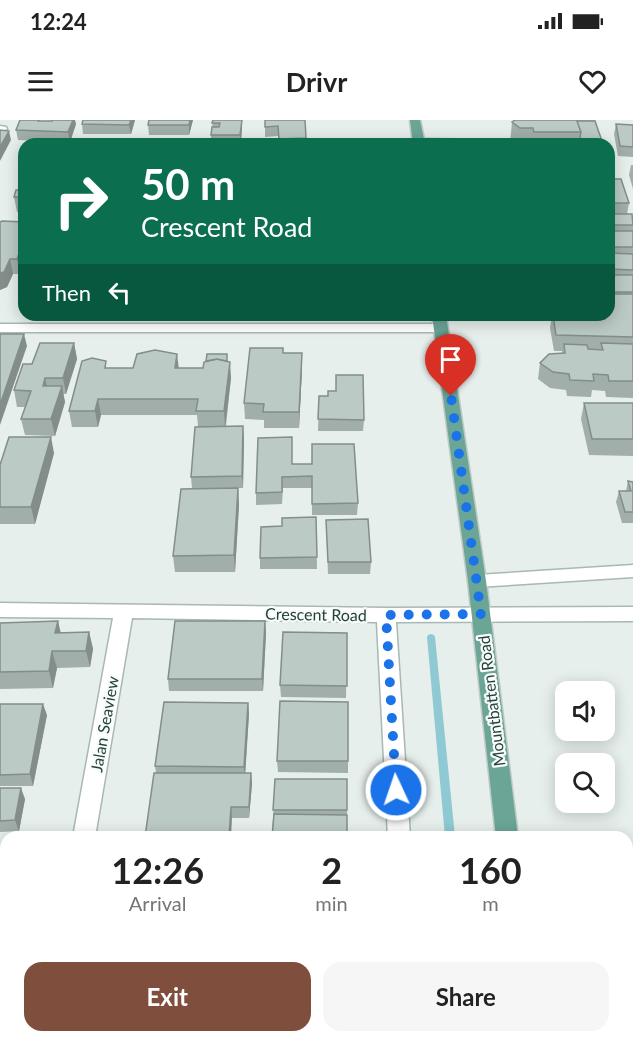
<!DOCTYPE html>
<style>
:root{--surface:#fff;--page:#f6f6f6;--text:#222;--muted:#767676;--accent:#804e3d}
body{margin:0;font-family:Lato,sans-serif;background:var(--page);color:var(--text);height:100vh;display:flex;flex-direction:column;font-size:22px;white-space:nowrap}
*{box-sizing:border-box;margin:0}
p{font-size:20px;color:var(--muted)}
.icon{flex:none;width:33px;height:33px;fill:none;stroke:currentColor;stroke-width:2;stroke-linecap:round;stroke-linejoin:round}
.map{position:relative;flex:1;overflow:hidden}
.details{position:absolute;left:0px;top:711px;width:633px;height:212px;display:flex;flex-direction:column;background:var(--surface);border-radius:18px 18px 0 0;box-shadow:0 3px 15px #0003}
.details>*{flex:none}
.hud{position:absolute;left:18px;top:18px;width:597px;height:183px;border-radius:18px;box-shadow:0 3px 15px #0003;background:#0b6e4f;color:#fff;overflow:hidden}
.fabs{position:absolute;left:555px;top:561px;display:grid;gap:12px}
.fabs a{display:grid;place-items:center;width:60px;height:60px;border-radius:12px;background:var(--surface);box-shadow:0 3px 15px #0003;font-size:30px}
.pin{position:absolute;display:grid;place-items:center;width:51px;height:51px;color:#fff;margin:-62px -26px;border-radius:50% 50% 50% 0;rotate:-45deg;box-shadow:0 0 6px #0007}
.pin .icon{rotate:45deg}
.me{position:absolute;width:66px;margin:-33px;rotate:357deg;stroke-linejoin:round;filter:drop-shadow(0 0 4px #0008)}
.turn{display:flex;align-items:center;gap:21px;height:126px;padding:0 24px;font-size:27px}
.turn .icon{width:78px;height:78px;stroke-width:2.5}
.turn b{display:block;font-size:42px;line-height:51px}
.then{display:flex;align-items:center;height:57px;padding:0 24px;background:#0003;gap:12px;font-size:22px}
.eta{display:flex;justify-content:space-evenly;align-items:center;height:102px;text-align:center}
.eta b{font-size:36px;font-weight:700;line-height:42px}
.primary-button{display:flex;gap:12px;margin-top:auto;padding:12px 24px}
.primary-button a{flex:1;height:69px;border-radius:18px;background:var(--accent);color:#fff;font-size:24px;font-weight:700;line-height:69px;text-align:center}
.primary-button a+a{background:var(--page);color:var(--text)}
.status{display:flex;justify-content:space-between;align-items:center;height:42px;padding:0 30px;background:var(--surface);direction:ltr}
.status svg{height:16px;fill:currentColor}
header{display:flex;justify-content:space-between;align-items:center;height:78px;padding:0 24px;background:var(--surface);font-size:27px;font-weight:700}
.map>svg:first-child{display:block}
</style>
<div class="status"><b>12:24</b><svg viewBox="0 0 49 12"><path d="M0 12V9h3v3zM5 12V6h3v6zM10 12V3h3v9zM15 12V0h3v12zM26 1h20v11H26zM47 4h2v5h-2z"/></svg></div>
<header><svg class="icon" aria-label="menu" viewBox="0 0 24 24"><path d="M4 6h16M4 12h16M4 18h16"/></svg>Drivr<svg class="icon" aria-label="heart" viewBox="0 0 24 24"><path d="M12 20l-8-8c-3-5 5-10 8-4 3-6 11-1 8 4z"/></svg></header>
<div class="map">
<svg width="633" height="922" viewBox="0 0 633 922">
<rect width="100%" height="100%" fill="#e6efeb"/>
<path fill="#d4dfda" d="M172 195H412L398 201 171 200Z"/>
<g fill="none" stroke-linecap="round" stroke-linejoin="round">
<g fill="#8ec9d4" fill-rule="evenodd">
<path d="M431 514 434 515 435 517 455 717H445L427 517 428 515Z"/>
<rect x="464" y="916" width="12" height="6"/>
</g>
<defs>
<g id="minor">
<path d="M0 6 6 7 7 9 0 12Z"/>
<path d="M419 19 500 20 506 23 415 24V20Z"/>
<path d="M0 204H440L447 208 440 212H0Z"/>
<path d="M633 445V457L477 467 471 466 468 461 471 456 477 455Z"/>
<path d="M0 483 386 488 633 487V501L396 502 410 717H388L377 502 132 498 95 717H73L113 498 0 497Z"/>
<path d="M37 916H63L62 922H36Z"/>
<rect x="397" y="916" width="26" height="6"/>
</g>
<g id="major">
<path d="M410 0H420L425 24H413Z"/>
<path d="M432 195H446L486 461 518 717H496L468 461Z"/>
<path d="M516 916H542L543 922H517Z"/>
</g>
</defs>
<use href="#minor" stroke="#a8b8b2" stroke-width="3"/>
<use href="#major" stroke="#c2cac8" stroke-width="3"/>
<path stroke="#86b3a5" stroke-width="4.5" stroke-dasharray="4 5" stroke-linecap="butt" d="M12 922 13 916"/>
<use href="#minor" fill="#fff" fill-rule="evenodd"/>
<use href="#major" fill="#6aa596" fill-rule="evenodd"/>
</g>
<g fill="#a1aea9">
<path d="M20 0H40V1L76 4 70 22 18 20 16 10Z"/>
<path d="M135 0 131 14H83L82 4Z"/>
<path d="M193 0 189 15H149L148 5Z"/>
<path d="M213 0H242L241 24H211V15Z"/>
<path d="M265 0H305L306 24H279L278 16 265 17Z"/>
<path d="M515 0H595L603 24H510L512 2Z"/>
<path d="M616 4 633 5V37L618 36 614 14Z"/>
<path d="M631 45H633V69L629 55Z"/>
<path d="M609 59 629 83 627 94H609Z"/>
<path d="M24 70V92H17L14 77Z"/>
<path d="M609 94 633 96V278L606 277 605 271 592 270 591 277 567 276 566 270 550 268 538 259 540 243 562 233V231H554L550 208 552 195H596L597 199V195H609Z"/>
<path d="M0 102H24L20 154H13L7 167 0 170Z"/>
<path d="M74 223 77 239 66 274H63L65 282 55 316 25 315 21 299 26 287H17L14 270 32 244Z"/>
<path d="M283 233 302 249 299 308H264V300L245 299 244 283Z"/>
<path d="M228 241 231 258 226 306 244 318 243 368H231H238L239 385 235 452H175L173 436 192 368 191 357 198 307 197 295H101L98 307H72L69 291 108 248H203Z"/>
<path d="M319 276H328L364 300 363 311H318Z"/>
<path d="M584 283H633V336L589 335 581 299Z"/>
<path d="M54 333 35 404H0V345Z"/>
<path d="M292 344 358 383 357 395H312V368H283L282 384 256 385V373Z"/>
<path d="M628 361 633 362V403H622L616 382 619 371H626Z"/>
<path d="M316 397 317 449H260V438L282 406Z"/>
<path d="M326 400 371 442 370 454H328Z"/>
<path d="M58 501 60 513 89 512 93 529 90 547 57 548 53 568 0 569V503Z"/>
<path d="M265 501 266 513 263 571H169L168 559Z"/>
<path d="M347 513 346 578 281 577 280 565Z"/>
<path d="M248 583 249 594 245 653H251L252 664 249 698H232L156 653 155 646Z"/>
<path d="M0 584 47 595 33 666H0Z"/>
<path d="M277 641H348V653L278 652Z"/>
<path d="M275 659H347V695L272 717Z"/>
<path d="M0 668 25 679 19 711 0 712Z"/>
</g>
<g fill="#838d89">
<path d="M73 0H75L76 4 70 22 68 12Z"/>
<path d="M131 0H135L131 14 129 5Z"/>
<path d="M190 0H193L189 15V5Z"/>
<path d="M242 0V6L241 24 240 15Z"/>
<path d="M9 11 11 20 0 41V27Z"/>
<path d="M24 119V143L20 154 17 139Z"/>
<path d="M10 139 13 154 7 167 0 170V153Z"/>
<path d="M24 214 27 226 0 305V285Z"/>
<path d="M74 223 77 239 66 274 63 258Z"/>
<path d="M302 233V249L299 308V292Z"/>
<path d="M177 234 179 250 175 248Z"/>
<path d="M230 242 231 258 225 308 224 291Z"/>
<path d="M45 258 49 274 43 266Z"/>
<path d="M62 266 65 282 55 316 51 299Z"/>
<path d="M98 279 101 295 98 307 95 291Z"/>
<path d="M243 306 244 318 243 368 242 356Z"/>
<path d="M51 317 54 333 35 404 31 387Z"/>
<path d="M238 368 239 385 235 452 234 435Z"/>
<path d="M58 501 62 518 55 513Z"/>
<path d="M265 501 266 513 263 571 262 559Z"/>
<path d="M89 512 93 529 90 547 86 531Z"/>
<path d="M52 531 57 548 53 568 49 551Z"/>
<path d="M248 583 249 594 245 658 244 647Z"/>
<path d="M43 584 47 595 33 666 30 654Z"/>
<path d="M251 653 252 664 249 698V687Z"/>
<path d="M21 668 25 679 19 711 15 700Z"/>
<path d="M231 687 232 698 231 717H229Z"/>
<path d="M6 870V904L3 922H0V902Z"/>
</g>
<g fill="#bbcac4" stroke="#838d89" stroke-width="1.5">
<path d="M20 0H38V1H52V0H73L68 12 16 10Z"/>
<path d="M83 0H131L129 5 82 4Z"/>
<path d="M149 0H190L189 5H148Z"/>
<path d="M213 0H242L240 15H211L212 7H219L220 3H212Z"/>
<path d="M265 0H305L306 18 279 19 278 6 265 7Z"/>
<path d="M515 0H577L581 12H534L533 8H520L512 2Z"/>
<path d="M577 1H595L603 24H582L580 18 581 12Z"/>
<path d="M616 4 633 5V27L620 26Z"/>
<path d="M0 10 9 11 0 27Z"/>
<path d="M609 59H621L629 83H609Z"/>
<path d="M16 70H24V77H14Z"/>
<path d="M609 94H632L633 105H609Z"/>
<path d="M2 101 24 102V119L17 139H10L4 152 0 153V102Z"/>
<rect x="609" y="111" width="24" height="16"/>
<path d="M609 133 633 134V150L609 149Z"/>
<rect x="609" y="155" width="24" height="17"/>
<path d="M609 174H633V217L556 215 553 195H596L597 199H605L604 195H609Z"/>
<path d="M0 214H24L0 285Z"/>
<path d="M40 223H74L63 258H45L43 266H62L51 299H21L31 271 14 270 23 244H32Z"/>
<path d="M601 223 633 224V261H609L608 255 593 254 594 261 570 260 569 254 553 252 540 243 549 234 565 233 564 224 587 225 588 229 603 230Z"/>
<path d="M250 228H283V233H302L299 292H263L264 284 244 283Z"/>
<path d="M155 230 177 234 175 248H203L204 242 217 239 230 242 224 291H196L198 279H98L95 291H69L82 241 92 238 106 241 105 248H133L137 234Z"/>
<path d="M207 234H227V241L217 239 206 241Z"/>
<path d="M336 255H363L364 300 318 299 319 276H328V271H336Z"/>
<path d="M584 283H633V319H592Z"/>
<path d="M243 306 242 356 191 357 195 307Z"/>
<path d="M9 317H51L31 387H0V345Z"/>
<path d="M292 317V344H312V324H354L358 383 312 384V356L282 357V372L256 373 258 318Z"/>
<path d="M628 361 633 362V392H625L619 371H631Z"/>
<path d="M238 368 234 435 173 436 181 369Z"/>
<path d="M316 397 317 437 260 438 261 407 282 406V398Z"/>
<path d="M368 399 371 442H328L326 400Z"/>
<path d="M58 501 55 513 89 512 86 531H52L49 551 0 552V503Z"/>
<path d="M175 501H265L262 559H168Z"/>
<path d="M283 512 347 513V566L280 565Z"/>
<path d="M280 581 348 582V641H277Z"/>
<path d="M164 582 248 583 244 647 155 646Z"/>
<path d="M0 584H43L30 654 0 655Z"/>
<path d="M154 653H251L249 687H231L229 717H145Z"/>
<path d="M275 659H347V690H273Z"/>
<path d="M0 668H21L15 700 0 701Z"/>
<path d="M274 694 347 695V717H272Z"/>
<path d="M0 856H6V870L0 902Z"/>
<path d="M129 916H236V922H128Z"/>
<rect x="265" y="916" width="85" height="6"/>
</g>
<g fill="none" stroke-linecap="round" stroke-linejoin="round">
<path stroke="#1a73e8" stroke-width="10" stroke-dasharray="0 18" d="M396 670 386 495 481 494 451 276"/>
</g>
<g text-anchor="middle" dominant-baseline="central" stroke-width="4.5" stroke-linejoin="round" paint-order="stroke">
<g font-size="16" fill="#24423a" stroke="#f7fbf9">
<text transform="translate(316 494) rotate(1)">Crescent Road</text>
<text transform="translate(491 581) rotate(-97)">Mountbatten Road</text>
<text transform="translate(104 604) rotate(-80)">Jalan Seaview</text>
</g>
</g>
</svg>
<div class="fabs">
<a><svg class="icon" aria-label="sound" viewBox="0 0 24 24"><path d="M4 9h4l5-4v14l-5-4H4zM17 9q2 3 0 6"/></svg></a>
<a><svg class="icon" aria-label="search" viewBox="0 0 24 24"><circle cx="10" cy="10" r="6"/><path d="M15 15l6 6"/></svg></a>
</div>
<div class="pin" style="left:451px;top:276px;background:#d93025"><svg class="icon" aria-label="arrive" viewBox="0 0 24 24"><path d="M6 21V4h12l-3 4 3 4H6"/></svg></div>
<svg class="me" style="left:396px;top:670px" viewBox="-20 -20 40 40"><circle r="17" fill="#1a73e8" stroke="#fff" stroke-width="3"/><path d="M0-11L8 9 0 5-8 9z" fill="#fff"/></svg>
<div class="hud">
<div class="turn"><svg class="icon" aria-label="right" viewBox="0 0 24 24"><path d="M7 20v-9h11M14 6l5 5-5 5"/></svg><div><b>50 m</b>Crescent Road</div></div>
<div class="then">Then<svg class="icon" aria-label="left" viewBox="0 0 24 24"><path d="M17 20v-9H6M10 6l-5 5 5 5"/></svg></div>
</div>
<section class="details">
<div class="eta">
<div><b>12:26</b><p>Arrival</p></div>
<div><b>2</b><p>min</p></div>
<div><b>160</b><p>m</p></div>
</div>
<div class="primary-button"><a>Exit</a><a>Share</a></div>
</section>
</div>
